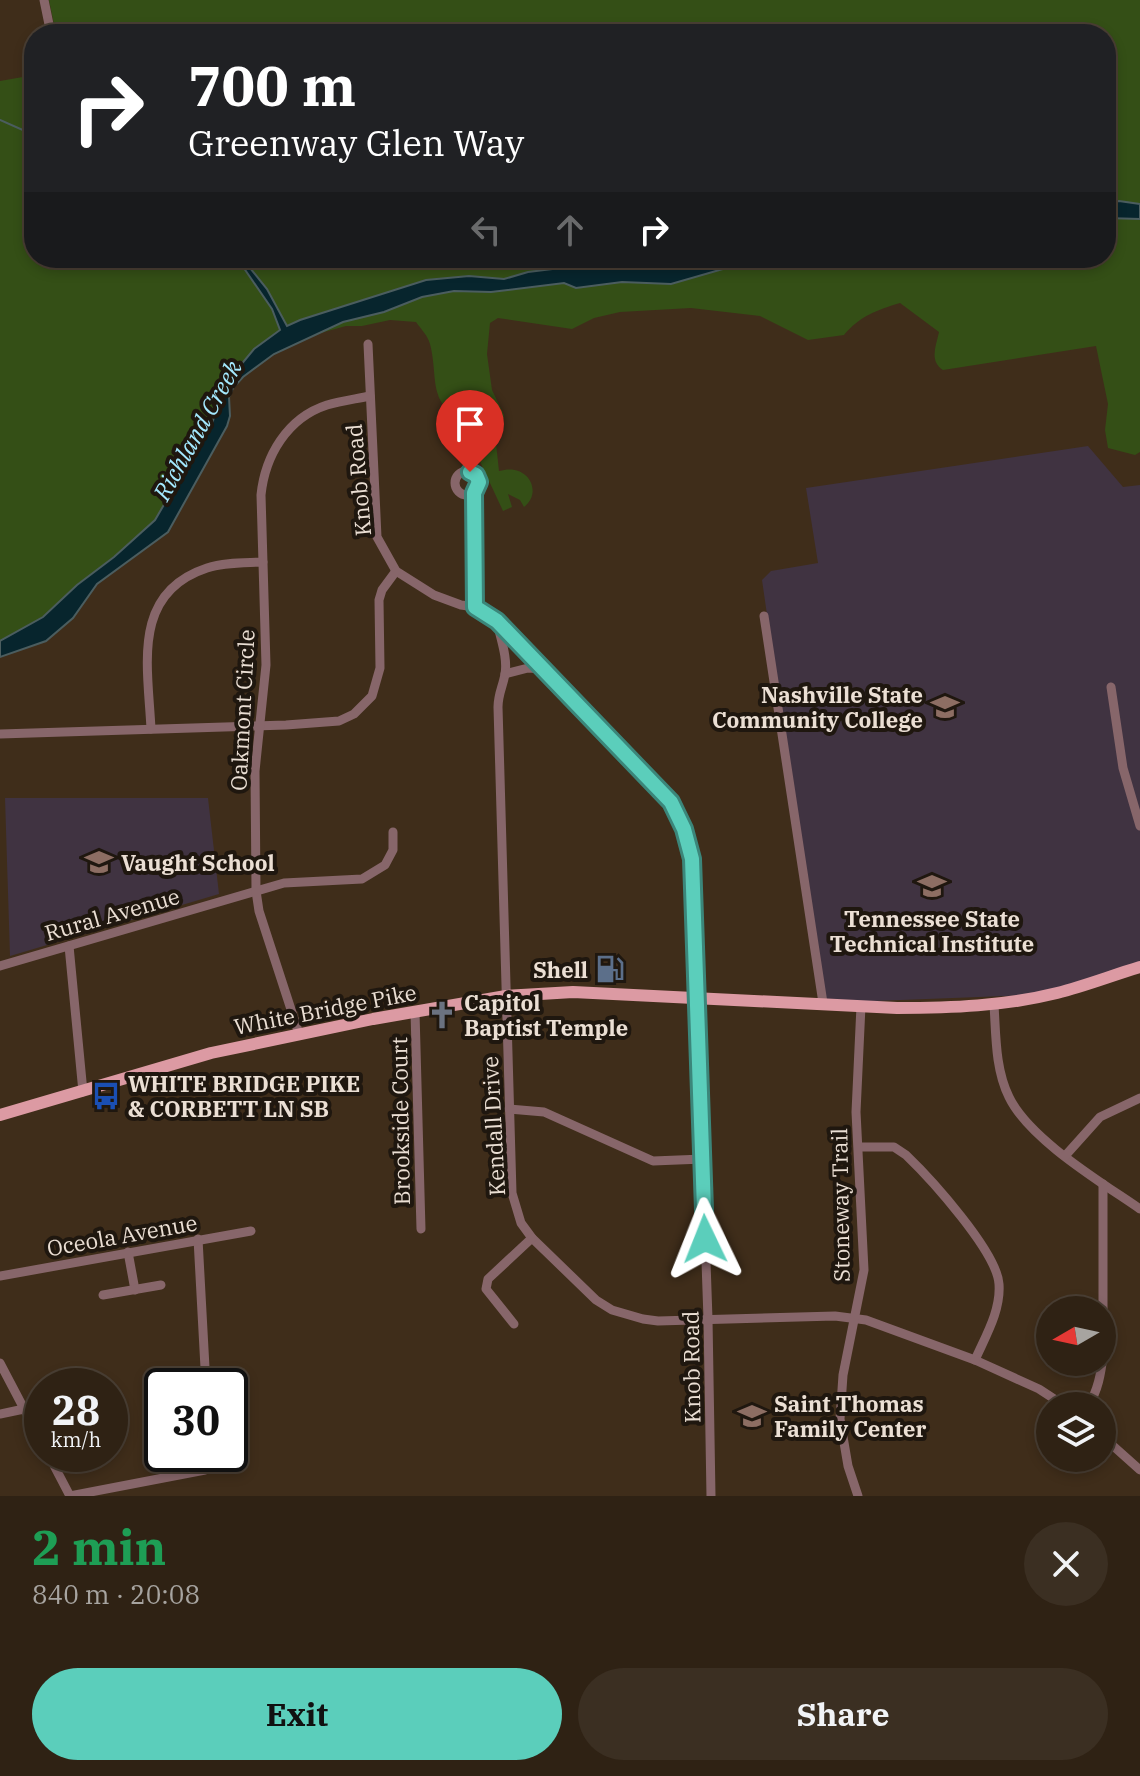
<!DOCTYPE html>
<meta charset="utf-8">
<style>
:root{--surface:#2f2214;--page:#3b2f22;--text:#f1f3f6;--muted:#a7a4a0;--line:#4a3f34;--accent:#5bcebb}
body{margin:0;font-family:"IBM Plex Serif",serif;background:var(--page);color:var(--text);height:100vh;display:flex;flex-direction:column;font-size:30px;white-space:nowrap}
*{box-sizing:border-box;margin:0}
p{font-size:26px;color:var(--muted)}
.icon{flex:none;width:44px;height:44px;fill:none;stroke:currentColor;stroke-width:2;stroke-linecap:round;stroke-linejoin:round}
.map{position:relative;height:1496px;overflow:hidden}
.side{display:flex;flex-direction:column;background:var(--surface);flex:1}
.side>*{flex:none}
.banner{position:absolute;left:24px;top:24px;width:1092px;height:244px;border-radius:32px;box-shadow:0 4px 12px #0003,0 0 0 2px var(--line);background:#202124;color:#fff;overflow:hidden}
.needle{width:52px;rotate:261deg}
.fabs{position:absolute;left:1036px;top:1296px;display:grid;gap:16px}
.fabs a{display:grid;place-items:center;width:80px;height:80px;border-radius:50%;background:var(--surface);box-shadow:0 4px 12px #0003,0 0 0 2px var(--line);font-size:40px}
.speed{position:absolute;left:24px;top:1368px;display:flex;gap:16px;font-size:40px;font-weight:700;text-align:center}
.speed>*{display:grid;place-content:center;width:104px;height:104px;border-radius:50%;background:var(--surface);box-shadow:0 4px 12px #0003,0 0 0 2px var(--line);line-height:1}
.speed small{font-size:20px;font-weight:400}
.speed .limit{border:4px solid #111;border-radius:12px;background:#fff;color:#111}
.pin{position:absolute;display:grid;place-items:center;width:68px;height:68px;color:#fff;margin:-82px -34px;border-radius:50% 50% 50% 0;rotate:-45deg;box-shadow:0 0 8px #0007}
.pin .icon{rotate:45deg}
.me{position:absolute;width:88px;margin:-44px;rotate:358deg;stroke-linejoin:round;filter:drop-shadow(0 0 6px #0008)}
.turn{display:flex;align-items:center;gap:28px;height:168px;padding:0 32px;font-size:36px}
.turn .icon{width:104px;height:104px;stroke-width:2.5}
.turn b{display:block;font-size:56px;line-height:68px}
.lanes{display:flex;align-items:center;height:76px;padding:0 32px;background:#0003;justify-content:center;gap:40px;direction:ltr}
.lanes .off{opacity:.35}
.round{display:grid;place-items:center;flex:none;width:84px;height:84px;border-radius:42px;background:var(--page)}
.overview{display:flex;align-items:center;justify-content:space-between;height:136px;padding:0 32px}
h1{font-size:48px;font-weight:800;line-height:60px;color:#1e9e55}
.button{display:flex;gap:16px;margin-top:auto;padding:16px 32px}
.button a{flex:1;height:92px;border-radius:48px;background:var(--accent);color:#111;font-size:32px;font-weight:800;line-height:92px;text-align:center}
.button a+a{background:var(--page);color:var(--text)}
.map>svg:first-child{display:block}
</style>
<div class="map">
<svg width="1140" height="1496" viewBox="0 0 1140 1496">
<rect width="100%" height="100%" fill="#3f2d1a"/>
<g fill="#403341">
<path d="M1088 446 1123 487 1140 485V962L1055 994 823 1003 762 580 771 571 818 563 806 488Z"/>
<path d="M5 798H208L219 894 10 956Z"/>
</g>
<path fill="#344f16" d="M49 0H1140V452L1135 455 1108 448 1105 430 1108 404 1096 346 943 370C929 361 936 346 939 332L900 303C877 310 860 316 844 335L808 340 760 316 691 308 620 312 594 318 572 329 498 318 490 323 487 354 492 390 504 415 502 426 495 434 499 471C529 462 543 493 524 507L520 500 508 494 512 507 503 511 476 453 467 422C426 404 439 379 430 344 428 336 421 329 416 322L390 320 362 326H346L317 334 287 330 254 349 155 520 114 557 77 585 43 617 0 641V81L34 75V258H1106V34H56Z"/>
<g fill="#07252d" stroke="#4b5d5f" stroke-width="2">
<path d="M1119 201 1140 204V219L1106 218V202Z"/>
<path d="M237 258H242L267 289 287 326 300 320 426 280 469 276 504 279 528 272 569 267 663 264 704 258H761L671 284 622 282 576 288 564 283 491 292 454 291 422 297 384 312 343 322 274 354 243 377 233 388 229 397 230 416 227 426 168 532 97 584 73 618 46 641 0 657V641L43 617 77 585 114 557 155 520 213 421 220 390 254 349 280 330 272 309Z"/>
<path d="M833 258H909C884 268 857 272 833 258Z"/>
</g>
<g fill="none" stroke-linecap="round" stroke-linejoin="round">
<path stroke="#4b5d5f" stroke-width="2" d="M0 120 34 135"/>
<g stroke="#87666a" stroke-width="9">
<path d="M44 0 51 34"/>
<path d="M368 344 377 537 396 571 434 595 461 605 475 607 497 621 671 802 684 829 692 859 708 1319 711 1496"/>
<circle cx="467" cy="483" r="12"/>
<path d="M474 493 475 607"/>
<path d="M764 616 823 1003"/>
<path d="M497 621C500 638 508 657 505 674 503 686 498 694 498 707L512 1193 521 1223 532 1238 596 1300 612 1310 643 1319 658 1321 835 1316 866 1320 975 1360 1039 1389 1065 1406"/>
<path d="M505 674 528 668 544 669"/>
<path d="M1111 687 1123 768 1140 826"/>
<path d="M151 729C148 666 131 593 207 568 225 562 245 563 263 562"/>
<path d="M0 734 286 725 339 721 354 714 372 696 380 668 379 600 382 590 396 571"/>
<path d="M69 946 83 1092"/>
<path d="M0 966 284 883 362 879 385 865 393 850V832"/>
<path d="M994 1005C996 1034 995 1069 1009 1097 1029 1139 1101 1182 1140 1209"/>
<path d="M415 1012 421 1229"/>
<path d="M299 1034 259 911 256 891 255 771 266 665 261 495C265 456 287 418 327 405 341 401 356 399 370 396"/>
<path d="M509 1109 544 1112 653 1161 703 1159"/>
<path d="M859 1147H894L906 1155C931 1179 997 1252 999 1284 1001 1311 985 1337 975 1360"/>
<path d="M1065 1156 1100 1117 1140 1098"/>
<path d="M198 1239 206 1386"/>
<path d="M128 1252 135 1290"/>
<path d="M0 1276 251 1231"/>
<path d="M103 1295 161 1285"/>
<path d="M514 1324 486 1289 488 1279 532 1238"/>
<path d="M0 1363 42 1443"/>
<path d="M1088 1406C1098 1391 1101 1373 1103 1356V1184"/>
<path d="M0 1414 24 1409"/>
<path d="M1102 1436 1140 1470"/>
<path d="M48 1454 70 1496"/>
<path d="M70 1496 205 1470 209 1463V1454"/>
<path d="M858 1496 848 1466 840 1419 843 1375 864 1270 856 1112 861 1006"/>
</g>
<path stroke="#dc9aa3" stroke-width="12" d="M0 1115 211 1053 373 1019 506 996 573 992 897 1008C951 1008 1005 1006 1057 993 1085 986 1113 975 1140 967"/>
</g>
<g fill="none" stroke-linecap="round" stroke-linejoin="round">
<defs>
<path id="route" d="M470 472 476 475 479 482 474 493 475 607 497 621 671 802 684 829 692 859 705 1239"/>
</defs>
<use href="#route" stroke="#3b867a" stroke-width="20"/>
<use href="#route" stroke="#5bcebb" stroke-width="14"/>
</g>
<defs>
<symbol id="university-bare" viewBox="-9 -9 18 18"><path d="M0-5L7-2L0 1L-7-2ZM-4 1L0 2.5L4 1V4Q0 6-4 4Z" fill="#8d6e63" stroke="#1f170f" stroke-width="2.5" paint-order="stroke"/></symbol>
<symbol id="school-bare" viewBox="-9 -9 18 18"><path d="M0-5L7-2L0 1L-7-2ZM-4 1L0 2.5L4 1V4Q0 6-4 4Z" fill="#8d6e63" stroke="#1f170f" stroke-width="2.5" paint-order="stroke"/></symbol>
<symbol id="fuel-bare" viewBox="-9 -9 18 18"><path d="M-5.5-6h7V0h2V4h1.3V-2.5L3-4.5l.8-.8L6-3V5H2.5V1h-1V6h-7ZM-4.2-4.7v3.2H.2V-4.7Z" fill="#5c6f8a" stroke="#1f170f" stroke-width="2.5" paint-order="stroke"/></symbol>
<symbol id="church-bare" viewBox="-9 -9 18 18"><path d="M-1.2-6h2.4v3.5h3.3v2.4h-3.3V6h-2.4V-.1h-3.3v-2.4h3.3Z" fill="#6b7280" stroke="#1f170f" stroke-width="2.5" paint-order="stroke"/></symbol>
<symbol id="bus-bare" viewBox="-9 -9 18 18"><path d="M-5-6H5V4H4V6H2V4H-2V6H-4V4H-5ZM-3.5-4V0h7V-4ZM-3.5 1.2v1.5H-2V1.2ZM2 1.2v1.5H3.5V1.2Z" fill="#1a4fb4" stroke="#1f170f" stroke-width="2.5" paint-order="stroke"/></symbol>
</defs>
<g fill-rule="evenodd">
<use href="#university-bare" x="925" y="687" width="40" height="40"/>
<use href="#school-bare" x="79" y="842" width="40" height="40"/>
<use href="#university-bare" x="912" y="866" width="40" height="40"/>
<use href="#fuel-bare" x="590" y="949" width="40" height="40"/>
<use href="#church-bare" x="422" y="995" width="40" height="40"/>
<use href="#bus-bare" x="86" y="1076" width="40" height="40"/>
<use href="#school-bare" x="732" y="1396" width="40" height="40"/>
</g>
<g text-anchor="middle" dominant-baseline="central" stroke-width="8" stroke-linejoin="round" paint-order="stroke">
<g font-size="22" fill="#ebdfd4" stroke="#1f170f">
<text transform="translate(358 480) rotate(-95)">Knob Road</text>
<text transform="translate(242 710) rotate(-87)">Oakmont Circle</text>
<text transform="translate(112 914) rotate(-16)">Rural Avenue</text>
<text transform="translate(325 1009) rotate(-11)">White Bridge Pike</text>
<text transform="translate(400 1121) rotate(-91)">Brookside Court</text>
<text transform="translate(493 1126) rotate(-93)">Kendall Drive</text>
<text transform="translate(840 1205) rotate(-91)">Stoneway Trail</text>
<text transform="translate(122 1235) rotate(-10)">Oceola Avenue</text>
<text transform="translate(691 1367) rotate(-91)">Knob Road</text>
</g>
<g font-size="22" font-weight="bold" fill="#ebdfd4" stroke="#1f170f" text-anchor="start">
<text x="923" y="694" text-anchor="end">Nashville State<tspan x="923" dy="25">Community College</tspan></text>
<text x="121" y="862">Vaught School</text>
<text x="932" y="918" text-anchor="middle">Tennessee State<tspan x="932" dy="25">Technical Institute</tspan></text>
<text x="588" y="969" text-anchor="end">Shell</text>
<text x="464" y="1002">Capitol<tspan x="464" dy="25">Baptist Temple</tspan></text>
<text x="128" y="1083">WHITE BRIDGE PIKE<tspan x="128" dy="25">&amp; CORBETT LN SB</tspan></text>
<text x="774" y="1403">Saint Thomas<tspan x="774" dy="25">Family Center</tspan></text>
</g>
<g font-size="24" font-style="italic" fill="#a4e9ff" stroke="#1f170f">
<text transform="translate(197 430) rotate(-61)">Richland Creek</text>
</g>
</g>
</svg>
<div class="fabs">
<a><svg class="needle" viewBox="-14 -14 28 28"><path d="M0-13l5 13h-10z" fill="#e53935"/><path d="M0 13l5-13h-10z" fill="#a7a4a0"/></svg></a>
<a><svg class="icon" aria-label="layers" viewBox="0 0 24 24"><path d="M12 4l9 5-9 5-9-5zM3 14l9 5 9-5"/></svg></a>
</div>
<div class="speed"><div>28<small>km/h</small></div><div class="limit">30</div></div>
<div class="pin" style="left:470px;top:472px;background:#d93025"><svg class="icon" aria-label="arrive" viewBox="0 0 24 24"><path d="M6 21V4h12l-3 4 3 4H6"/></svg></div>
<svg class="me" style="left:705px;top:1239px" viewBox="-20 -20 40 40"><path d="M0-17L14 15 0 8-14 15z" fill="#5bcebb" stroke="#fff" stroke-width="4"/></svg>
<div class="banner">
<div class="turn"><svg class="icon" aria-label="right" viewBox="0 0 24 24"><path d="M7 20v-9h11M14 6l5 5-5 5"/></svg><div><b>700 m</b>Greenway Glen Way</div></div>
<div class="lanes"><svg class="icon off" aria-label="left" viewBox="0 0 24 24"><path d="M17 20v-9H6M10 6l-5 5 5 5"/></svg><svg class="icon off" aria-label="ahead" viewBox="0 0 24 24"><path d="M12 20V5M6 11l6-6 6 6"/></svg><svg class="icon" aria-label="right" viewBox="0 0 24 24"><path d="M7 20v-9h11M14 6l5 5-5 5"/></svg></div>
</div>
</div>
<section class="side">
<div class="overview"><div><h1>2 min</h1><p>840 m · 20:08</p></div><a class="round"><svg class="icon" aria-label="close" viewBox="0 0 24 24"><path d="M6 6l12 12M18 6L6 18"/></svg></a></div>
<div class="button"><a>Exit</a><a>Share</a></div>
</section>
